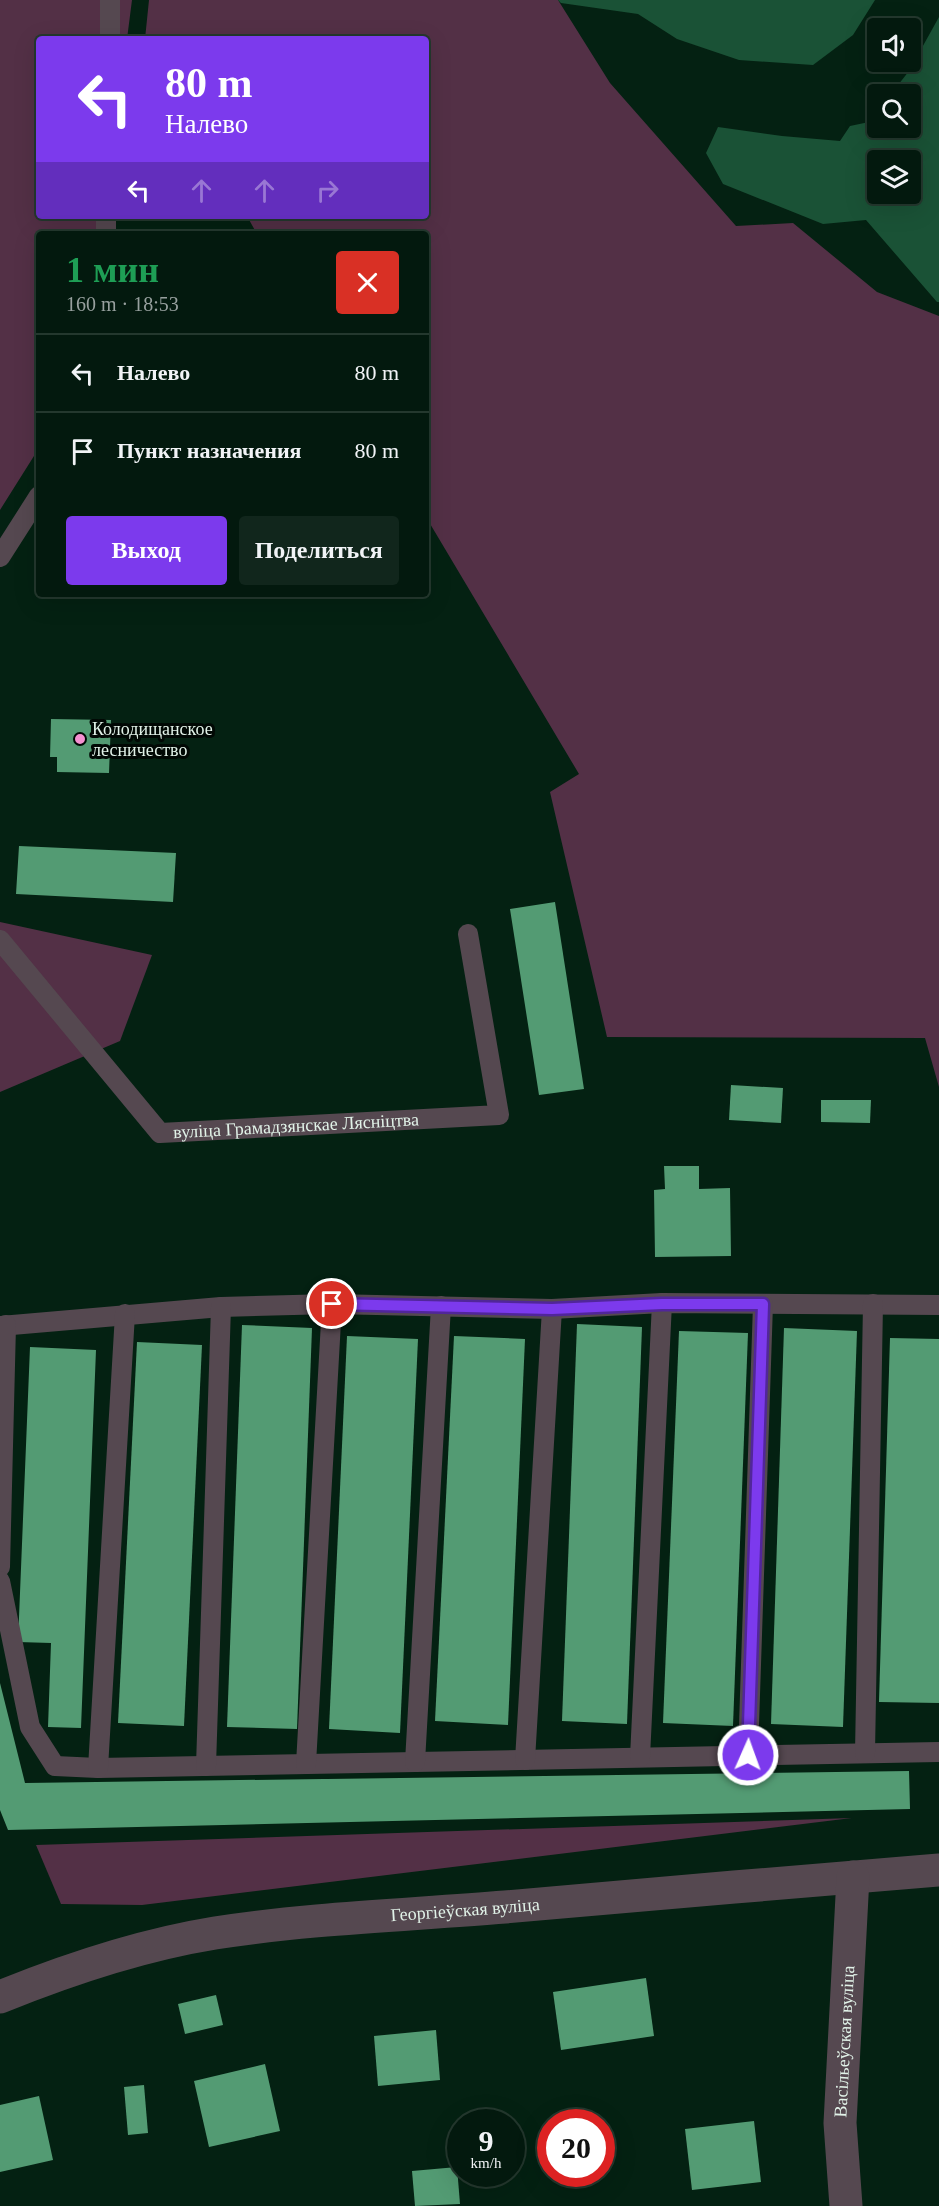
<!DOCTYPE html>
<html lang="ru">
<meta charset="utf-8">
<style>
:root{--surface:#03190e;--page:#11261c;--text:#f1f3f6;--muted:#97a09e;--line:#24382e;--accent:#7c3aed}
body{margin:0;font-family:Georgia,serif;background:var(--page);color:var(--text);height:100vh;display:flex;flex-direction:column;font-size:22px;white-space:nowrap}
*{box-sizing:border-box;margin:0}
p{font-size:20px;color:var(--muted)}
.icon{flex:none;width:33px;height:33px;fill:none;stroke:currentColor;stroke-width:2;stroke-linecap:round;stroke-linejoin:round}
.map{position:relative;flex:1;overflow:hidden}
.sheet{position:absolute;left:36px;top:231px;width:393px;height:366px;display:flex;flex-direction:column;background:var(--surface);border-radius:6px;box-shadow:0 6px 24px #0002,0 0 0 2px var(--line)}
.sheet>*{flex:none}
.guide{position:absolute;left:36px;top:36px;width:393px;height:183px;border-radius:6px;box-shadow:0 6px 24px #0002,0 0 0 2px var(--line);background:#7c3aed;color:#fff;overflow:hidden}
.buttons{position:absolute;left:867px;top:18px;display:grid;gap:12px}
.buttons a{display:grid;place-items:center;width:54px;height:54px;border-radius:6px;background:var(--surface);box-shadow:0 6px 24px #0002,0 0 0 2px var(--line);font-size:30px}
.speed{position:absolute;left:447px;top:2109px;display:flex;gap:12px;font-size:30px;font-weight:700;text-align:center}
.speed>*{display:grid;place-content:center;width:78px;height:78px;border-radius:50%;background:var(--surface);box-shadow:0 6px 24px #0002,0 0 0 2px var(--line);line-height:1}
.speed small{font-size:15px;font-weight:400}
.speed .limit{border:9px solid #d22;background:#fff;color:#111}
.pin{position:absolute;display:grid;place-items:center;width:51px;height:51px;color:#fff;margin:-26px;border:3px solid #fff;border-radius:50%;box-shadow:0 2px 6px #0007}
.me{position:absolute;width:66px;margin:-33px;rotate:2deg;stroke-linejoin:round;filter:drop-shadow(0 0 4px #0008)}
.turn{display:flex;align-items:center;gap:21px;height:126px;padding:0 30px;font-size:27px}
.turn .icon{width:78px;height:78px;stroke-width:2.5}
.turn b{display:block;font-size:42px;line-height:51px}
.lanes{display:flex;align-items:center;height:57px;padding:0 30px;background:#0003;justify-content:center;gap:30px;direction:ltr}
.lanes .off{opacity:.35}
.round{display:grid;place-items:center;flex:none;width:63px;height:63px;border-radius:6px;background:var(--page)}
.head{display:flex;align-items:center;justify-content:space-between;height:102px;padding:0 30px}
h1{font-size:36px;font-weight:600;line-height:45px;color:#1e9e55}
.cta{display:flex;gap:12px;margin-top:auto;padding:12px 30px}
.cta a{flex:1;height:69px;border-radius:6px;background:var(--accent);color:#fff;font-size:24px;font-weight:600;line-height:69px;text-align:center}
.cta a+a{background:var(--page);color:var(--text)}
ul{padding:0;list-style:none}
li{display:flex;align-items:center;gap:18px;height:78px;padding:0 30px;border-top:2px solid var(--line)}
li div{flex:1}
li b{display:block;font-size:22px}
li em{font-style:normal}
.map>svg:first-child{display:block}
</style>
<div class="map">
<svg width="939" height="2206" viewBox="0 0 939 2206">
<rect width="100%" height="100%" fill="#042112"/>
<g fill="#533046">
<path d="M0 0H132L127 39H39V216H106L104 234H39V448L0 510Z"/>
<path d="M149 0H558L610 83 736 226 793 223 877 292 939 316V1087L925 1038 607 1037 550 792 579 774 426 517V234H257L247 216H426V39H145Z"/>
<path d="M0 922 152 955 120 1041 0 1092Z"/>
<path d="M852 1818 142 1905 61 1904 36 1845Z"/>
</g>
<g fill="#1a5236" fill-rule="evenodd">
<path d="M558 0H875L853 35 813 65 739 60 677 39 638 14 561 3Z"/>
<path d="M939 17V302H937L866 220 823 224 723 184 706 153 718 127 782 136 840 141 850 126 869 122 877 112 878 128H910V94H891L909 71ZM878 160H910V194H878Z"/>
</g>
<g fill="#539b73">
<path d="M51 719 111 720 109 773 57 772V757H50Z"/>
<path d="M19 846 176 853 173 902 16 894Z"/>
<path d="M555 902 584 1089 539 1095 510 909Z"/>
<path d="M731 1085 783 1088 781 1123 729 1120Z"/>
<path d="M821 1100H871L870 1123 821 1122Z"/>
<path d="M664 1166H699V1189L730 1188 731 1256 655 1257 654 1190 665 1189Z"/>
<path d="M577 1324 642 1327 627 1724 562 1721Z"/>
<path d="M242 1325 312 1328 297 1729 227 1727Z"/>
<path d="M784 1328 857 1331 843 1727 771 1724Z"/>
<path d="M679 1331 748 1333 733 1726 663 1723Z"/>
<path d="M347 1336 418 1339 400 1733 329 1729Z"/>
<path d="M454 1336 525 1339 508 1725 435 1721Z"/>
<path d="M890 1338 939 1339V1703L879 1702Z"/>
<path d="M137 1342 202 1345 184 1726 118 1723Z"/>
<path d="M30 1347 96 1350 81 1728 48 1727 51 1643 18 1642Z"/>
<path d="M0 1683 25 1783 909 1771 910 1809 8 1830 0 1810Z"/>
<path d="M646 1978 654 2036 561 2050 553 1992Z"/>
<path d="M216 1995 223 2025 185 2034 178 2004Z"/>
<path d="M436 2030 440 2080 378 2086 374 2036Z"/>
<path d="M265 2064 280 2131 209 2147 194 2081Z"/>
<path d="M144 2085 148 2133 128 2135 124 2087Z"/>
<path d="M39 2096 53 2160 0 2172V2105Z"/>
<path d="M754 2121 761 2182 692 2190 685 2129Z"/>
<path d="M457 2167 460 2204 415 2206 412 2171Z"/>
</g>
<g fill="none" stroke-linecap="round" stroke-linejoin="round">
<g stroke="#554850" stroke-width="20">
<path d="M110 39V0"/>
<path d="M106 234V216"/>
<path d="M0 557 39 496"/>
<path id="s1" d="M0 940 160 1133 499 1115 468 934"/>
<path d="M0 1326 221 1307 332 1304 552 1309 662 1303 939 1305"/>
<path d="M0 1567 6 1325"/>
<path d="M0 1581 30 1727 55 1766 98 1768 939 1752"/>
<path d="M865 1753 873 1304"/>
<path d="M748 1755 763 1304"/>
<path d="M640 1757 662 1303"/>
<path d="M525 1760 552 1309"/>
<path d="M415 1762 441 1306"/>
<path d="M306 1764 332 1304"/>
<path d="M206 1766 221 1307"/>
<path d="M98 1768 125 1314"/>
</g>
<g stroke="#554850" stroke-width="33">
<path id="s2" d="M0 1997C69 1969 141 1945 215 1933 311 1918 408 1915 505 1907 650 1895 794 1881 939 1870"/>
<path id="s3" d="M846 2206 840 2123 853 1877"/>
</g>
</g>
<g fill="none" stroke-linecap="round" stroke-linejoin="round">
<defs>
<path id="route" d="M332 1304 552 1309 662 1304H763L748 1755"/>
</defs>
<use href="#route" stroke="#51269a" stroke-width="15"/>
<use href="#route" stroke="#7c3aed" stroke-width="10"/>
</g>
<circle fill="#f590d1" stroke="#010804" stroke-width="2" cx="80" cy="739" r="6"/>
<g text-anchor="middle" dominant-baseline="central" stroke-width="6" stroke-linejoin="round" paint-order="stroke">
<g font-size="18" fill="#e1f2e8" stroke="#010804" text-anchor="start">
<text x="92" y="729">Колодищанское<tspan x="92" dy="21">лесничество</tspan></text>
</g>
<g font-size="18" fill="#e1f2e8" stroke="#010804">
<text stroke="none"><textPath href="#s1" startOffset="387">вуліца Грамадзянскае Лясніцтва</textPath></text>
<text stroke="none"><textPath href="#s2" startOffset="476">Георгіеўская вуліца</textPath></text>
<text stroke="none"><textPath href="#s3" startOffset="165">Васільеўская вуліца</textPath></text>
</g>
</g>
</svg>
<div class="buttons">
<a><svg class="icon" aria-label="sound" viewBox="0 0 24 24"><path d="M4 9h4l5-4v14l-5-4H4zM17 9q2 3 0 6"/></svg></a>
<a><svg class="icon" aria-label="search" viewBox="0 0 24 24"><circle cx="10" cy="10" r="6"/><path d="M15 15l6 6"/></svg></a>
<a><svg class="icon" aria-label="layers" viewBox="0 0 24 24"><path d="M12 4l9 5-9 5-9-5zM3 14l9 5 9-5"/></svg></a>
</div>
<div class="speed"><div>9<small>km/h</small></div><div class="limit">20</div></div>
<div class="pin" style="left:332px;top:1304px;background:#d93025"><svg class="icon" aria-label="arrive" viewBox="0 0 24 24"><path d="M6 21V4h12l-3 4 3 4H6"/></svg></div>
<svg class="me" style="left:748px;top:1755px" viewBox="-20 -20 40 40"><circle r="17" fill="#7c3aed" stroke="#fff" stroke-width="3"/><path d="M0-11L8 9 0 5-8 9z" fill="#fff"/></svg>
<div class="guide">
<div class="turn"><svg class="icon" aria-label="left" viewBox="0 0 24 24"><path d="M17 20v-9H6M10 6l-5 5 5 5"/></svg><div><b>80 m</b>Налево</div></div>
<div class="lanes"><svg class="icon" aria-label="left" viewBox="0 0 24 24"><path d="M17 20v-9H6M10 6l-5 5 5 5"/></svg><svg class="icon off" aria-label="ahead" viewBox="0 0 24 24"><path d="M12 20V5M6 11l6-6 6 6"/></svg><svg class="icon off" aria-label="ahead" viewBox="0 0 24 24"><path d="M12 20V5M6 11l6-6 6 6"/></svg><svg class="icon off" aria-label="right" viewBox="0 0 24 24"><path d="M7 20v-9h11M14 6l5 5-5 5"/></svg></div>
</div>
<section class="sheet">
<div class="head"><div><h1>1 мин</h1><p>160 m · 18:53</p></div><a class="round" style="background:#d93025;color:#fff"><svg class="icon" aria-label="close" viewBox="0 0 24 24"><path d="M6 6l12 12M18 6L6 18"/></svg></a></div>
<ul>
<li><svg class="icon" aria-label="left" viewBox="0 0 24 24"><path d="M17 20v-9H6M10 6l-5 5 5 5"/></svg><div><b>Налево</b></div><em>80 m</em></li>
<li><svg class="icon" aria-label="arrive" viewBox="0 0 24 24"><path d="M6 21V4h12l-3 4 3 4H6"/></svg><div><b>Пункт назначения</b></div><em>80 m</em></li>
</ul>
<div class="cta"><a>Выход</a><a>Поделиться</a></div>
</section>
</div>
